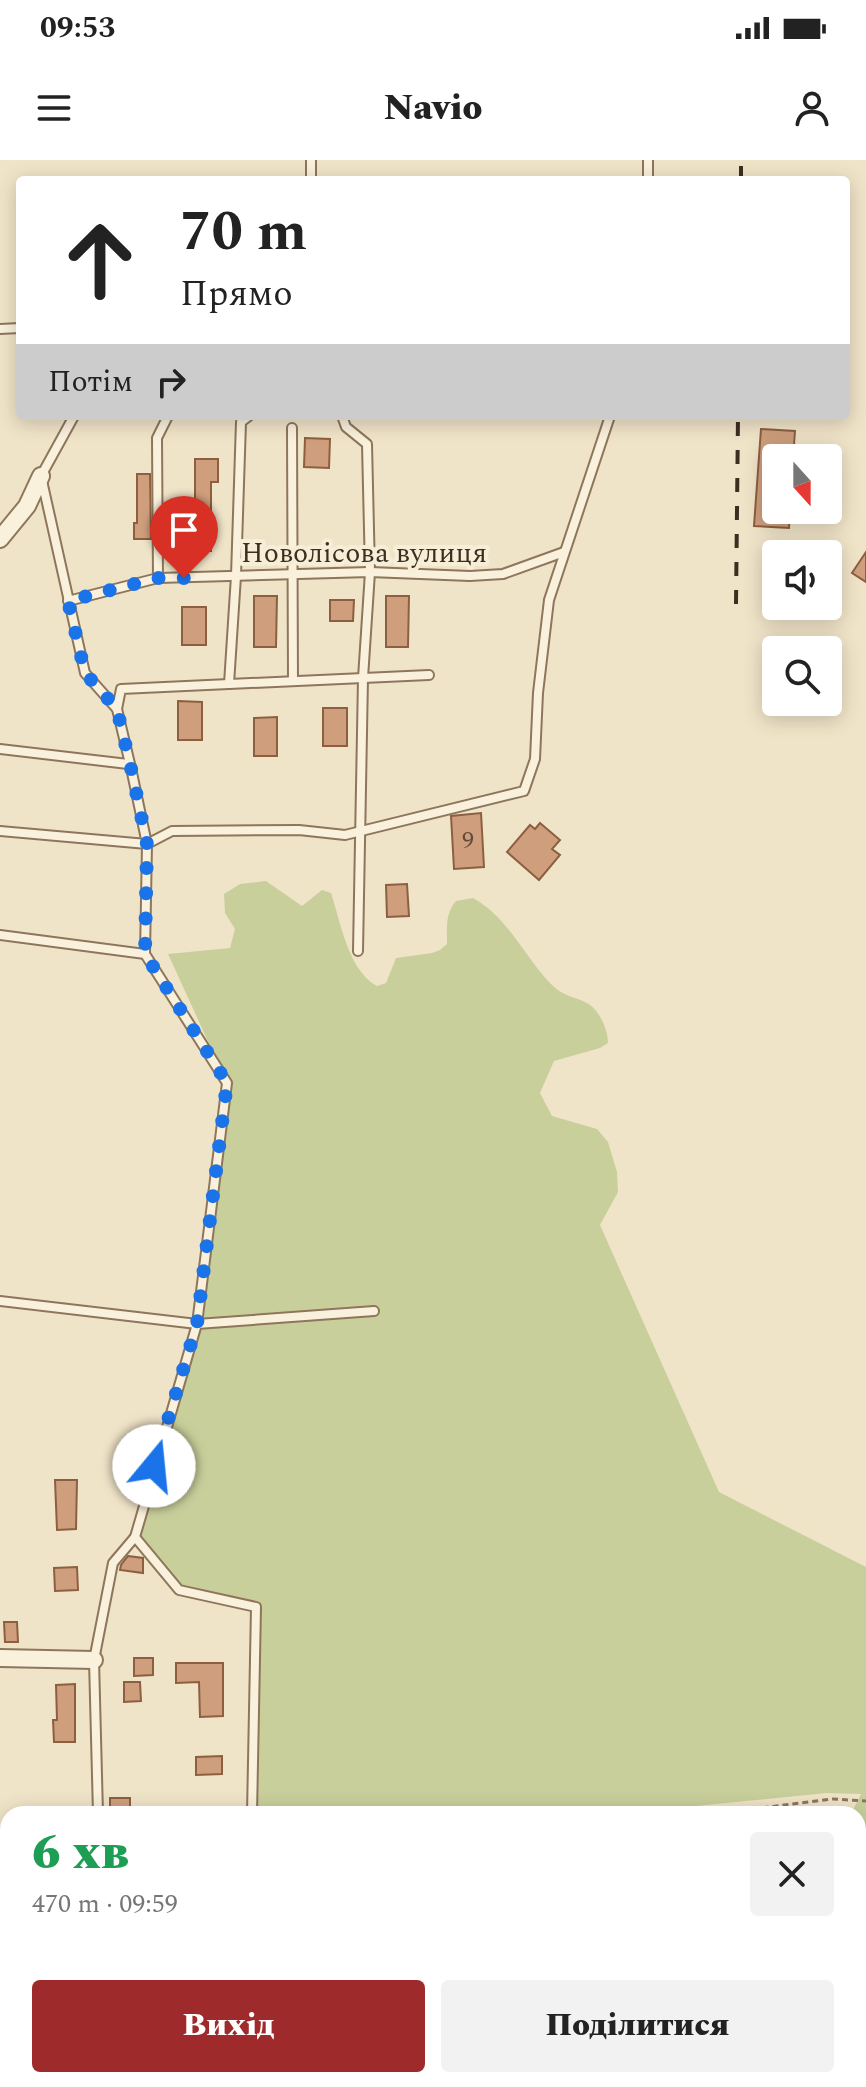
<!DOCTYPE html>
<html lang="uk">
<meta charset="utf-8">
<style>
:root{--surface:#fff;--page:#f2f2f2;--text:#222;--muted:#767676;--accent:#9e2a2b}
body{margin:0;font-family:Spectral,serif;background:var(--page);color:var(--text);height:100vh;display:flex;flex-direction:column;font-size:30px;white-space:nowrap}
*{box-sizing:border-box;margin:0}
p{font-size:26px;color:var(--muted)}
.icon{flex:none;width:44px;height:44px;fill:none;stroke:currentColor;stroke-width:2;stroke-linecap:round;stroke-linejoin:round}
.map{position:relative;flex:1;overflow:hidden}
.details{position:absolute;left:0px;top:1646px;width:866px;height:282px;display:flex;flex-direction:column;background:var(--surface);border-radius:24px 24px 0 0;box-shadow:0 4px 20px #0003}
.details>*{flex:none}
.top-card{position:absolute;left:16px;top:16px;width:834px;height:244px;border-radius:8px;box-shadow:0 4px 20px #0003;background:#fff;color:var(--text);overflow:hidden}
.needle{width:52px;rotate:159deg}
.fabs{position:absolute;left:762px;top:284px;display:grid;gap:16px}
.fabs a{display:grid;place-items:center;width:80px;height:80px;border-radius:8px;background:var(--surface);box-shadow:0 4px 20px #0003;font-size:40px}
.pin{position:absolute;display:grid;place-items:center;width:68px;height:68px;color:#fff;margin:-82px -34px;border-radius:50% 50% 50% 0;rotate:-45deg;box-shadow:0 0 8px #0007}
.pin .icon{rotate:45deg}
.me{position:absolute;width:88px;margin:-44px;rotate:17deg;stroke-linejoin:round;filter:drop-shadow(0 0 6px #0008)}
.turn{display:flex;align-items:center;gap:28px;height:168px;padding:0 32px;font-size:36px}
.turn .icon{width:104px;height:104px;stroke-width:2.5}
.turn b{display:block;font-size:56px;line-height:68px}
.then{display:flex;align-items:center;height:76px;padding:0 32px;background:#0003;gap:16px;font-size:30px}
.round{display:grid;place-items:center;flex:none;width:84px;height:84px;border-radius:8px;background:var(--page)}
.headline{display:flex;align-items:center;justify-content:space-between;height:136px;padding:0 32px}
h1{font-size:48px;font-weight:800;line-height:60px;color:#1e9e55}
.primary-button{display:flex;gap:16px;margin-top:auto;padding:16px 32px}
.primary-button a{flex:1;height:92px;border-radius:8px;background:var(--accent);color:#fff;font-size:32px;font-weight:800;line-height:92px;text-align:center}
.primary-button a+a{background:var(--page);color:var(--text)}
.status{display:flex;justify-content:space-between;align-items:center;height:56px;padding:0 40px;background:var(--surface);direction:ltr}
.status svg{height:22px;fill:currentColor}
header{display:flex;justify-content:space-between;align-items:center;height:104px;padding:0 32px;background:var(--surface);font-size:36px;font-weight:800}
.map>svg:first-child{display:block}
</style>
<div class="status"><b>09:53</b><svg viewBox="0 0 49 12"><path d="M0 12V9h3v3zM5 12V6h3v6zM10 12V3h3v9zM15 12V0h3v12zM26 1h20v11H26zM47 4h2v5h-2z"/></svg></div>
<header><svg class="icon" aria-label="menu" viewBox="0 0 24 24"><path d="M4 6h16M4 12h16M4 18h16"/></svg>Navio<svg class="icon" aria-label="person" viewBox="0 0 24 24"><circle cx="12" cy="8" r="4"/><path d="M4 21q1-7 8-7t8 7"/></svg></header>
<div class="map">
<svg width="866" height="1927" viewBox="0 0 866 1927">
<rect width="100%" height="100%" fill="#f0e4c8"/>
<g fill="#c9cf9b">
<path d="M266 721 302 746 322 730 331 733C341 763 348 810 377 826L386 823 396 798 432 793 440 790 447 784C447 767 445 754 456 741L473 738C509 758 524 797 552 825 565 838 579 837 590 845 601 853 608 871 608 883L600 888 554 901 540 933 552 956 597 969 608 982 617 1012 618 1032 600 1065 719 1332 866 1407V1730L858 1701V1654H851L861 1634 827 1633 614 1654H252L256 1447 179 1430 135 1377 197 1164 227 923 168 794 230 788 235 769 225 753 224 734 240 724Z"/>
<path d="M858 1733 866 1755V1874L858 1876Z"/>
<path d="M440 1920H770L775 1927H373Z"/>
</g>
<g fill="#cf9f7d" stroke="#8d5f41" stroke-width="2">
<path d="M761 269 795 271 793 298H776V350H790L789 368 754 366Z"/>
<path d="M305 278 330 279 329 308 304 307Z"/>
<path d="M195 299H218V322H211V391H188L187 339H195Z"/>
<path d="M137 314H150L151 379H134V363H137Z"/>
<path d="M866 392V422L852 413Z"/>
<path d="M254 436H277L276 487H254Z"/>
<path d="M386 436H409L408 487H386Z"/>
<path d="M330 440H354L353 461H330Z"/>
<rect x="182" y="447" width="24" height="38"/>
<path d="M178 541 202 542V580H178Z"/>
<rect x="323" y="548" width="24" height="38"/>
<path d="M277 557V596H254V558Z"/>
<path d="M481 653 484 707 454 709 451 656Z"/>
<path d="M540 663 560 680 552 689 560 695 539 720 507 692 530 665 535 669Z"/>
<path d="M407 724 409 756 387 757 386 725Z"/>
<path d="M55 1320H77L76 1369 57 1370Z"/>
<path d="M128 1396 143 1398V1413L120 1410 121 1405Z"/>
<path d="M77 1407 78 1430 55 1431 54 1408Z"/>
<path d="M4 1462H17L18 1482H5Z"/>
<path d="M134 1498H153V1515L134 1516Z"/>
<path d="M176 1503H223V1556L200 1557 199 1522 176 1523Z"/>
<path d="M124 1522H140L141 1541 124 1542Z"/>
<path d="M75 1524V1582H54L53 1560H57L56 1525Z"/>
<path d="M222 1596V1614L196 1615V1597Z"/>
<rect x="110" y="1638" width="20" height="16"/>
</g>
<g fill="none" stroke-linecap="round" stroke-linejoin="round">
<defs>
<g id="lane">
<path d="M311 0V20"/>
<path d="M648 0V20"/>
<path d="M0 169 20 168"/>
<path d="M74 256 41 316 85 513 117 549 131 608 147 684 145 794 227 923 197 1164 135 1377 179 1430 256 1447 252 1654"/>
<path d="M342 256 346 267 367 284 370 412 363 518 358 791"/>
<path d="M292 268 293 521"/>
<path d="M158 418 157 278 168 256"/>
<path d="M68 441 158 418 370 412 470 416 503 414 564 392"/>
<path d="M229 524 236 416 241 262 249 256"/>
<path d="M117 549 121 529 429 515"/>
<path d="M0 589 128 604"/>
<path d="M0 671 147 684 172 671 299 670 345 675 524 631 535 599 538 533 549 440 610 256"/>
<path d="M0 775 145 794"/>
<path d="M0 1141 197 1164 374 1151"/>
<path d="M98 1654 94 1500 113 1403 135 1377"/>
</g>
<g id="street">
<path d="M0 379 27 346 41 316"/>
<path d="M0 1498 94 1500"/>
</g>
</defs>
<use href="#lane" stroke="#8d765c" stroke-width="12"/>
<use href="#street" stroke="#8d765c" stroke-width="20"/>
<g stroke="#8d765c" stroke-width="3" stroke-dasharray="6 4" stroke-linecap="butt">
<path d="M713 1654 833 1639 866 1641"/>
<path d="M0 1897H8"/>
<path d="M195 1927 205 1920"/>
</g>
<use href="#lane" stroke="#faf1dc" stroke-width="8"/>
<use href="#street" stroke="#faf1dc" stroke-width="16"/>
<g stroke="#3d2e20" stroke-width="4" stroke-dasharray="14 14" stroke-linecap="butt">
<path d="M741 20V0"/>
<path d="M736 444 738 256"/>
</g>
</g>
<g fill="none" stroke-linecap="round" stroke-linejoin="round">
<path stroke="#1a73e8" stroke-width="14" stroke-dasharray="0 25.2" d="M154 1306 197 1164 227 923 145 794 147 684 131 608 117 549 85 513 68 441 158 418H184"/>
</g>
<g text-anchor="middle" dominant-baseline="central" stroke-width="8" stroke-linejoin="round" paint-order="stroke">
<g font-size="24" fill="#624a37">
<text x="468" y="681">9</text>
</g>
<g font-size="28" fill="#3d2e20" stroke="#f7eed8">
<text x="364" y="393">Новолісова вулиця</text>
</g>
</g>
</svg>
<div class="fabs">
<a><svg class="needle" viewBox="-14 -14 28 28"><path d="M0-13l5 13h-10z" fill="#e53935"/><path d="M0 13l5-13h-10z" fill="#767676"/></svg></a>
<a><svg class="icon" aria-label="sound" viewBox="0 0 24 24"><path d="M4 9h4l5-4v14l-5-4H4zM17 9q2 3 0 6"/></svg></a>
<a><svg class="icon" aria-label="search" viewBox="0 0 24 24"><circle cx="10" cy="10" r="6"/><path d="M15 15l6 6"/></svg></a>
</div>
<div class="pin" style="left:184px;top:418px;background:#d93025"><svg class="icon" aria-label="arrive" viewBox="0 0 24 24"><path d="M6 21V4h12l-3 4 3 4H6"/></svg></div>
<svg class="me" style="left:154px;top:1306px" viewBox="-20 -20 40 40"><circle r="19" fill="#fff"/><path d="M0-13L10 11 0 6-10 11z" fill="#1a73e8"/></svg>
<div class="top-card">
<div class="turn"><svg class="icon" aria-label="ahead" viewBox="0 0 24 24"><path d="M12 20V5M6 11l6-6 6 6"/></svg><div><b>70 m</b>Прямо</div></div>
<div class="then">Потім<svg class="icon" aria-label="right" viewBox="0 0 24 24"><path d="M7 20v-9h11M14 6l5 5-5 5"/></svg></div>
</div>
<section class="details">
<div class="headline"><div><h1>6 хв</h1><p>470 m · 09:59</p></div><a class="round"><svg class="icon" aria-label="close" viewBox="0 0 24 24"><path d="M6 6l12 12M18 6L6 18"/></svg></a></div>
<div class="primary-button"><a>Вихід</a><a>Поділитися</a></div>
</section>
</div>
